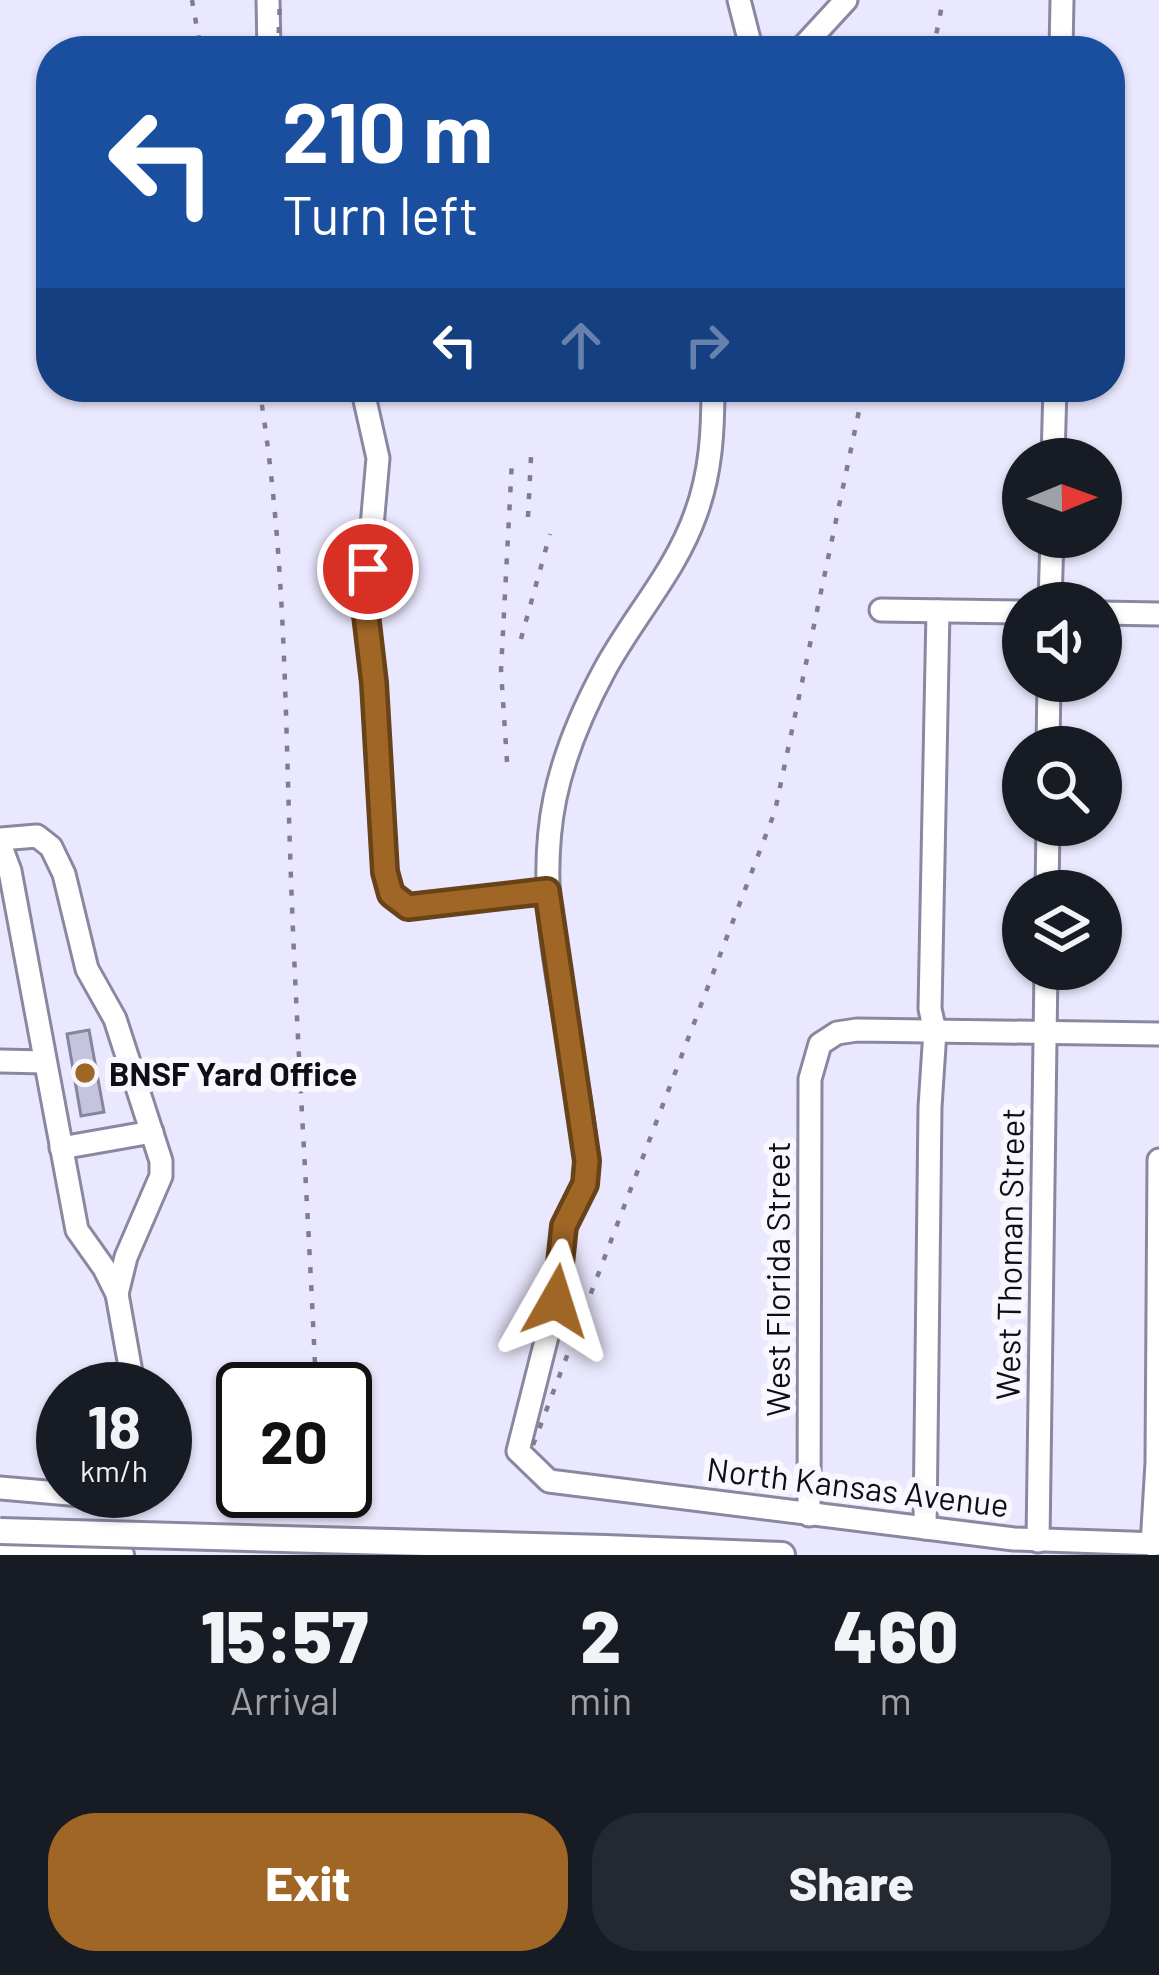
<!DOCTYPE html>
<style>
:root{--surface:#171b24;--page:#242831;--text:#f1f3f6;--muted:#9ea1a6;--accent:#a06625}
body{margin:0;font-family:Barlow,sans-serif;background:var(--page);color:var(--text);height:100vh;display:flex;flex-direction:column;font-size:45px;white-space:nowrap}
*{box-sizing:border-box;margin:0}
p{font-size:39px;color:var(--muted)}
.icon{flex:none;width:66px;height:66px;fill:none;stroke:currentColor;stroke-width:2;stroke-linecap:round;stroke-linejoin:round}
.map{position:relative;height:1555px;overflow:hidden}
.details{display:flex;flex-direction:column;background:var(--surface);flex:1}
.details>*{flex:none}
.top-card{position:absolute;left:36px;top:36px;width:1089px;height:366px;border-radius:48px;box-shadow:0 3px 9px #0004;background:#1a4fa0;color:#fff;overflow:hidden}
.needle{width:78px;rotate:89deg}
.fabs{position:absolute;left:1002px;top:438px;display:grid;gap:24px}
.fabs a{display:grid;place-items:center;width:120px;height:120px;border-radius:50%;background:var(--surface);box-shadow:0 3px 9px #0004;font-size:60px}
.speed{position:absolute;left:36px;top:1362px;display:flex;gap:24px;font-size:60px;font-weight:700;text-align:center}
.speed>*{display:grid;place-content:center;width:156px;height:156px;border-radius:50%;background:var(--surface);box-shadow:0 3px 9px #0004;line-height:1}
.speed small{font-size:30px;font-weight:400}
.speed .limit{border:6px solid #111;border-radius:18px;background:#fff;color:#111}
.pin{position:absolute;display:grid;place-items:center;width:102px;height:102px;color:#fff;margin:-51px;border:6px solid #fff;border-radius:50%;box-shadow:0 3px 12px #0007}
.me{position:absolute;width:132px;margin:-66px;rotate:6deg;stroke-linejoin:round;filter:drop-shadow(0 0 9px #0008)}
.turn{display:flex;align-items:center;gap:42px;height:252px;padding:0 48px;font-size:54px}
.turn .icon{width:156px;height:156px;stroke-width:2.5}
.turn b{display:block;font-size:84px;line-height:102px}
.lanes{display:flex;align-items:center;height:114px;padding:0 48px;background:#0003;justify-content:center;gap:60px;direction:ltr}
.lanes .off{opacity:.35}
.eta{display:flex;justify-content:space-evenly;align-items:center;height:204px;text-align:center}
.eta b{font-size:72px;font-weight:800;line-height:84px}
.primary-button{display:flex;gap:24px;margin-top:auto;padding:24px 48px}
.primary-button a{flex:1;height:138px;border-radius:48px;background:var(--accent);color:#fff;font-size:48px;font-weight:800;line-height:138px;text-align:center}
.primary-button a+a{background:var(--page);color:var(--text)}
.map>svg:first-child{display:block}
</style>
<div class="map">
<svg width="1159" height="1555" viewBox="0 0 1159 1555">
<rect width="100%" height="100%" fill="#eae8fe"/>
<path fill="#c5c3de" stroke="#87859e" stroke-width="3" d="M89 1030 104 1112 81 1116 67 1034Z"/>
<g fill="none" stroke-linecap="round" stroke-linejoin="round">
<defs>
<g id="minor">
<path d="M268 0 269 51"/>
<path d="M739 0 752 51"/>
<path d="M799 51 846 0"/>
<path d="M1061 51 1062 0"/>
<path d="M362 387 378 458 365 606 374 683 385 872 391 894 408 907 547 891"/>
<path d="M713 387C713 431 711 472 696 513 676 571 633 617 604 671 583 710 564 755 555 798 530 920 577 1040 587 1161L585 1184 564 1225 556 1301 518 1451 549 1481 1014 1539 1159 1544"/>
<path d="M1053 459 1055 387"/>
<path d="M1050 603 1052 537"/>
<path d="M881 610 1023 612"/>
<path d="M1101 613 1159 614"/>
<path d="M1048 747 1049 681"/>
<path d="M0 839 37 836 51 847 64 874 87 969 115 1019 161 1161V1176L126 1257 117 1294"/>
<path d="M0 844 10 871 77 1230 104 1268 117 1294 134 1389"/>
<path d="M1047 891 1048 825"/>
<path d="M0 1061 45 1062"/>
<path d="M61 1148 152 1132"/>
<path d="M0 1488 115 1498 138 1491"/>
<path d="M809 1515 810 1079 820 1044 837 1033 857 1030 1159 1034"/>
<path d="M925 1528 930 1107 935 1031 930 1009 938 611"/>
<path d="M1038 1541 1046 969"/>
<path d="M1152 1545 1157 1463 1159 1160"/>
</g>
<g id="major">
<path d="M605 1548 782 1555"/>
<path d="M0 1551 121 1555"/>
</g>
</defs>
<use href="#minor" stroke="#8a88a1" stroke-width="27"/>
<use href="#major" stroke="#8a88a1" stroke-width="30"/>
<use href="#minor" stroke="#fff" stroke-width="21"/>
<use href="#major" stroke="#fff" stroke-width="24"/>
<g stroke="#807e8e" stroke-width="4.5" stroke-dasharray="6 12" stroke-linecap="butt">
<path d="M192 0 201 51"/>
<path d="M278 51 280 0"/>
<path d="M933 51 943 0"/>
<path d="M259 387C286 549 285 715 291 879 297 1049 309 1219 316 1389"/>
<path d="M528 517 531 457"/>
<path d="M521 639 550 534"/>
<path d="M507 762 501 670 512 460"/>
<path d="M533 1445 775 811 864 387"/>
<path d="M319 1491 321 1555"/>
</g>
<defs>
<path id="major-bridge" d="M0 1531 605 1548"/>
</defs>
<use href="#major-bridge" stroke="#8a88a1" stroke-width="30" stroke-linecap="butt"/>
<use href="#major-bridge" stroke="#fff" stroke-width="24"/>
</g>
<g fill="none" stroke-linecap="round" stroke-linejoin="round">
<defs>
<path id="route" d="M368 569 365 606 374 683 385 872 391 894 408 907 547 891 587 1161 585 1184 564 1226 556 1301"/>
</defs>
<use href="#route" stroke="#684218" stroke-width="30"/>
<use href="#route" stroke="#a06625" stroke-width="21"/>
</g>
<circle fill="#a06625" stroke="#f8f7fd" stroke-width="4.5" cx="85" cy="1073" r="12"/>
<g text-anchor="middle" dominant-baseline="central" stroke-width="12" stroke-linejoin="round" paint-order="stroke">
<g font-size="33" font-weight="bold" fill="#0f0e17" stroke="#f8f7fd" text-anchor="start">
<text x="109" y="1073">BNSF Yard Office</text>
</g>
<g font-size="33" fill="#0f0e17" stroke="#f8f7fd">
<text transform="translate(1009 1254) rotate(-89)">West Thoman Street</text>
<text transform="translate(777 1279) rotate(-90)">West Florida Street</text>
<text transform="translate(858 1486) rotate(7)">North Kansas Avenue</text>
</g>
</g>
</svg>
<div class="fabs">
<a><svg class="needle" viewBox="-14 -14 28 28"><path d="M0-13l5 13h-10z" fill="#e53935"/><path d="M0 13l5-13h-10z" fill="#9ea1a6"/></svg></a>
<a><svg class="icon" aria-label="sound" viewBox="0 0 24 24"><path d="M4 9h4l5-4v14l-5-4H4zM17 9q2 3 0 6"/></svg></a>
<a><svg class="icon" aria-label="search" viewBox="0 0 24 24"><circle cx="10" cy="10" r="6"/><path d="M15 15l6 6"/></svg></a>
<a><svg class="icon" aria-label="layers" viewBox="0 0 24 24"><path d="M12 4l9 5-9 5-9-5zM3 14l9 5 9-5"/></svg></a>
</div>
<div class="speed"><div>18<small>km/h</small></div><div class="limit">20</div></div>
<div class="pin" style="left:368px;top:569px;background:#d93025"><svg class="icon" aria-label="arrive" viewBox="0 0 24 24"><path d="M6 21V4h12l-3 4 3 4H6"/></svg></div>
<svg class="me" style="left:556px;top:1301px" viewBox="-20 -20 40 40"><path d="M0-17L14 15 0 8-14 15z" fill="#a06625" stroke="#fff" stroke-width="4"/></svg>
<div class="top-card">
<div class="turn"><svg class="icon" aria-label="left" viewBox="0 0 24 24"><path d="M17 20v-9H6M10 6l-5 5 5 5"/></svg><div><b>210 m</b>Turn left</div></div>
<div class="lanes"><svg class="icon" aria-label="left" viewBox="0 0 24 24"><path d="M17 20v-9H6M10 6l-5 5 5 5"/></svg><svg class="icon off" aria-label="ahead" viewBox="0 0 24 24"><path d="M12 20V5M6 11l6-6 6 6"/></svg><svg class="icon off" aria-label="right" viewBox="0 0 24 24"><path d="M7 20v-9h11M14 6l5 5-5 5"/></svg></div>
</div>
</div>
<section class="details">
<div class="eta">
<div><b>15:57</b><p>Arrival</p></div>
<div><b>2</b><p>min</p></div>
<div><b>460</b><p>m</p></div>
</div>
<div class="primary-button"><a>Exit</a><a>Share</a></div>
</section>
